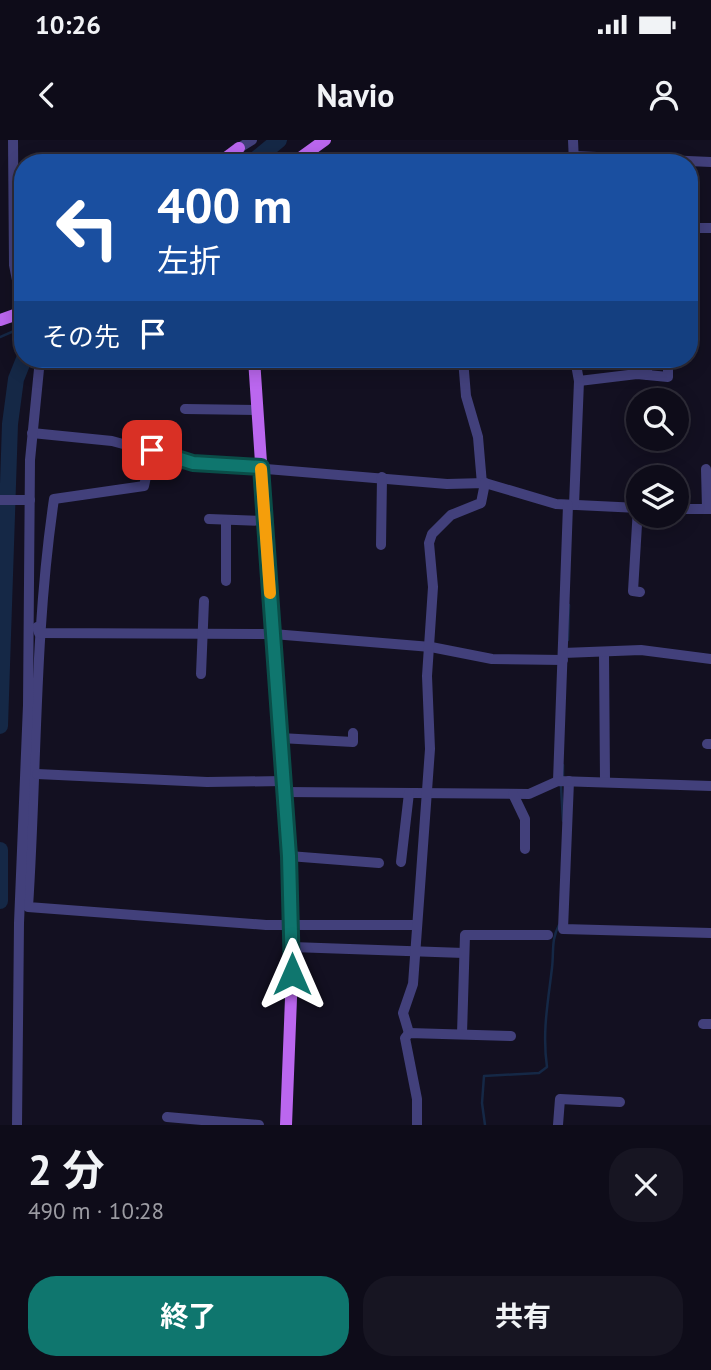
<!DOCTYPE html>
<html lang="ja">
<meta charset="utf-8">
<style>
:root{--surface:#0e0c19;--page:#171522;--text:#f1f3f6;--muted:#9b9ba2;--line:#2e2c38;--accent:#0f766e}
body{margin:0;font-family:"PT Sans","Noto Sans JP",sans-serif;background:var(--page);color:var(--text);height:100vh;display:flex;flex-direction:column;font-size:26px;white-space:nowrap}
*{box-sizing:border-box;margin:0}
p{font-size:23px;color:var(--muted)}
.icon{flex:none;width:38px;height:38px;fill:none;stroke:currentColor;stroke-width:2;stroke-linecap:round;stroke-linejoin:round}
.map{position:relative;height:985px;overflow:hidden}
.sheet{display:flex;flex-direction:column;background:var(--surface);flex:1}
.sheet>*{flex:none}
.top-card{position:absolute;left:14px;top:14px;width:684px;height:214px;border-radius:28px;box-shadow:0 4px 18px #0003,0 0 0 2px var(--line);background:#1a4fa0;color:#fff;overflow:hidden}
.controls{position:absolute;left:626px;top:248px;display:grid;gap:14px}
.controls a{display:grid;place-items:center;width:63px;height:63px;border-radius:50%;background:var(--surface);box-shadow:0 4px 18px #0003,0 0 0 2px var(--line);font-size:35px}
.pin{position:absolute;display:grid;place-items:center;width:60px;height:60px;color:#fff;margin:-30px;border-radius:14px;box-shadow:0 4px 10px #0006}
.me{position:absolute;width:77px;margin:-38px;rotate:0deg;stroke-linejoin:round;filter:drop-shadow(0 0 5px #0008)}
.turn{display:flex;align-items:center;gap:24px;height:147px;padding:0 28px;font-size:32px}
.turn .icon{width:91px;height:91px;stroke-width:2.5}
.turn b{display:block;font-size:49px;line-height:60px}
.then{display:flex;align-items:center;height:66px;padding:0 28px;background:#0003;gap:14px;font-size:26px}
.round{display:grid;place-items:center;flex:none;width:74px;height:74px;border-radius:28px;background:var(--page)}
.overview{display:flex;align-items:center;justify-content:space-between;height:119px;padding:0 28px}
h1{font-size:42px;font-weight:700;line-height:52px}
.action{display:flex;gap:14px;margin-top:auto;padding:14px 28px}
.action a{flex:1;height:80px;border-radius:28px;background:var(--accent);color:#fff;font-size:28px;font-weight:700;line-height:80px;text-align:center}
.action a+a{background:var(--page);color:var(--text)}
.status{display:flex;justify-content:space-between;align-items:center;height:49px;padding:0 35px;background:var(--surface);direction:ltr}
.status svg{height:19px;fill:currentColor}
header{display:flex;justify-content:space-between;align-items:center;height:91px;padding:0 28px;background:var(--surface);font-size:32px;font-weight:700}
.map>svg:first-child{display:block}
</style>
<div class="status"><b>10:26</b><svg viewBox="0 0 49 12"><path d="M0 12V9h3v3zM5 12V6h3v6zM10 12V3h3v9zM15 12V0h3v12zM26 1h20v11H26zM47 4h2v5h-2z"/></svg></div>
<header><svg class="icon" aria-label="back" viewBox="0 0 24 24"><path d="M15 5l-7 7 7 7"/></svg>Navio<svg class="icon" aria-label="person" viewBox="0 0 24 24"><circle cx="12" cy="8" r="4"/><path d="M4 21q1-7 8-7t8 7"/></svg></header>
<div class="map">
<svg width="711" height="985" viewBox="0 0 711 985">
<rect width="100%" height="100%" fill="#131021"/>
<g fill="none" stroke-linecap="round" stroke-linejoin="round">
<g stroke="#152846" stroke-width="2.5">
<path d="M0 197 23 187"/>
<path d="M0 462 5 457"/>
<path d="M568 500 569 465"/>
<path d="M563 636V625"/>
<path d="M561 647 563 681"/>
<path d="M485 985 482 963 484 936 539 933 547 927C542 892 548 862 552 828 554 811 551 800 559 785"/>
</g>
<g stroke="#152846" stroke-width="16">
<path d="M251 23 279 0"/>
<path d="M0 586 10 284 16 239 24 219"/>
<path d="M0 710V761"/>
</g>
<g stroke="#42407b" stroke-width="10">
<path d="M13 0 14 125 23 170"/>
<path d="M573 0 574 23"/>
<path d="M239 8 252 0"/>
<path d="M574 16 711 22"/>
<path d="M690 88H711"/>
<path d="M463 219 466 256 478 297 482 344"/>
<path d="M647 219V235"/>
<path d="M579 241 637 234 668 237V219"/>
<path d="M185 269 257 270"/>
<path d="M32 293 112 301 193 323 447 344 485 343 556 364 639 368"/>
<path d="M152 310 144 346 54 359C34 494 37 631 28 767L266 785H415"/>
<path d="M706 329 707 369"/>
<path d="M0 360H30"/>
<path d="M574 365 579 241 575 219"/>
<path d="M638 368 633 451 640 452"/>
<path d="M677 369H711"/>
<path d="M209 379 265 381"/>
<path d="M381 405 382 337"/>
<path d="M226 441V382"/>
<path d="M37 487 39 493 273 494 431 507 492 519 563 520"/>
<path d="M604 512 605 641"/>
<path d="M563 513 641 510 711 519"/>
<path d="M201 534 204 461"/>
<path d="M280 598 353 602V593"/>
<path d="M707 604H711"/>
<path d="M37 634 207 642 283 641"/>
<path d="M558 641 568 365"/>
<path d="M569 641 563 789 711 793"/>
<path d="M284 652 529 654 558 641 711 646"/>
<path d="M513 654 525 679V709"/>
<path d="M289 716 379 723"/>
<path d="M401 722 409 653"/>
<path d="M292 807 464 813"/>
<path d="M703 884H711"/>
<path d="M409 893 403 873 413 844 430 609 427 536 433 447 429 403 432 394 451 375 481 363 485 343"/>
<path d="M462 894 465 795H548"/>
<path d="M167 977 259 985"/>
<path d="M17 985 19 783 28 565 30 320 40 219"/>
<path d="M417 985V959L405 898 409 893 511 896"/>
<path d="M558 985 560 959 620 962"/>
</g>
<g stroke="#bb67ef" stroke-width="12">
<path d="M219 23 239 8"/>
<path d="M293 23 325 0"/>
<path d="M0 180 23 172"/>
<path d="M254 219 290 751 292 833 286 985"/>
</g>
</g>
<g fill="none" stroke-linecap="round" stroke-linejoin="round">
<defs>
<path id="route" d="M152 310 193 323 261 327 289 716 292 834"/>
</defs>
<use href="#route" stroke="#0a4d48" stroke-width="18"/>
<use href="#route" stroke="#0f766e" stroke-width="12"/>
<path stroke="#f59e0b" stroke-width="12" d="M261 329 270 453"/>
</g>
</svg>
<div class="controls">
<a><svg class="icon" aria-label="search" viewBox="0 0 24 24"><circle cx="10" cy="10" r="6"/><path d="M15 15l6 6"/></svg></a>
<a><svg class="icon" aria-label="layers" viewBox="0 0 24 24"><path d="M12 4l9 5-9 5-9-5zM3 14l9 5 9-5"/></svg></a>
</div>
<div class="pin" style="left:152px;top:310px;background:#d93025"><svg class="icon" aria-label="arrive" viewBox="0 0 24 24"><path d="M6 21V4h12l-3 4 3 4H6"/></svg></div>
<svg class="me" style="left:292px;top:834px" viewBox="-20 -20 40 40"><path d="M0-17L14 15 0 8-14 15z" fill="#0f766e" stroke="#fff" stroke-width="4"/></svg>
<div class="top-card">
<div class="turn"><svg class="icon" aria-label="left" viewBox="0 0 24 24"><path d="M17 20v-9H6M10 6l-5 5 5 5"/></svg><div><b>400 m</b>左折</div></div>
<div class="then">その先<svg class="icon" aria-label="arrive" viewBox="0 0 24 24"><path d="M6 21V4h12l-3 4 3 4H6"/></svg></div>
</div>
</div>
<section class="sheet">
<div class="overview"><div><h1>2 分</h1><p>490 m · 10:28</p></div><a class="round"><svg class="icon" aria-label="close" viewBox="0 0 24 24"><path d="M6 6l12 12M18 6L6 18"/></svg></a></div>
<div class="action"><a>終了</a><a>共有</a></div>
</section>
